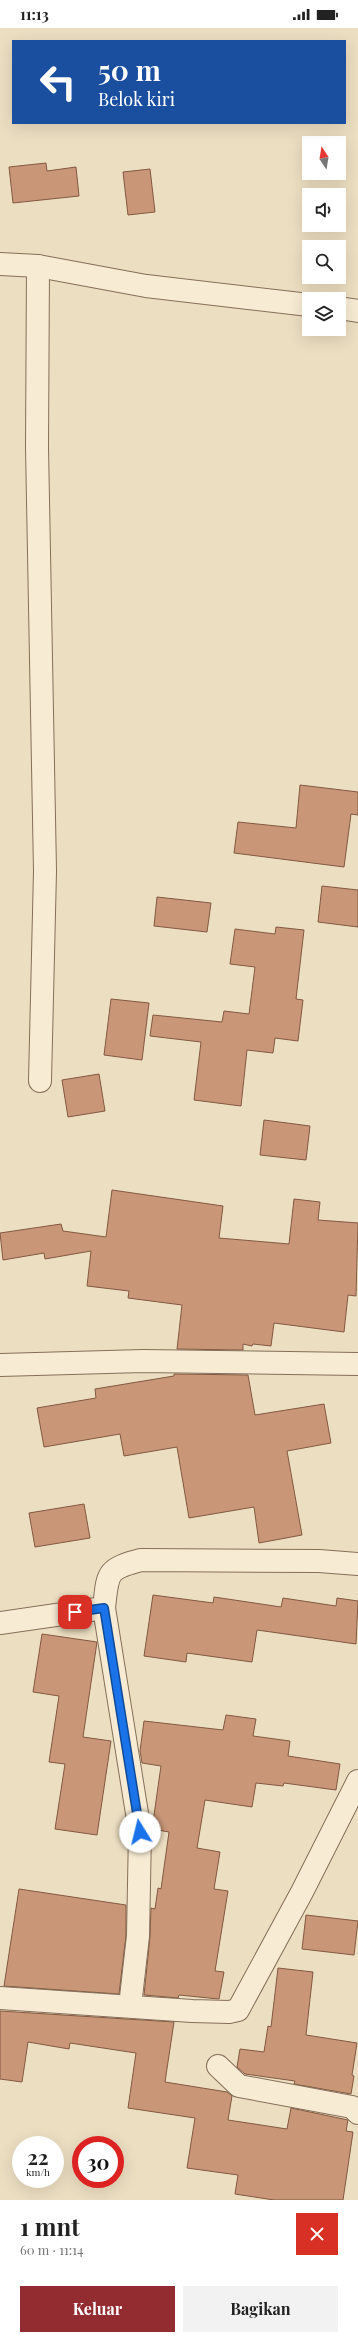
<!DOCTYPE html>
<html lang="id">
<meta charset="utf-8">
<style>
:root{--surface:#fff;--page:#f2f2f2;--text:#222;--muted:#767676;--accent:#922c30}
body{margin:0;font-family:"Playfair Display",serif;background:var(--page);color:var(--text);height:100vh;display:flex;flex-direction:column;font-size:15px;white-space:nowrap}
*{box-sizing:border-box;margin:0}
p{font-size:13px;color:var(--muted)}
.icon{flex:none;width:22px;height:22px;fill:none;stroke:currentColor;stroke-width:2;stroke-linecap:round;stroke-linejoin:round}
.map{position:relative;height:2172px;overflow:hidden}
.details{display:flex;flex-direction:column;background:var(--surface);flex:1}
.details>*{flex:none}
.guide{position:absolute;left:12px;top:12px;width:334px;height:84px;border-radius:0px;box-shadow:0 4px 16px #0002;background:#1a4fa0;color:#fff;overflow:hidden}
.needle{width:26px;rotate:348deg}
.buttons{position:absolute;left:302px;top:108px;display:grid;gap:8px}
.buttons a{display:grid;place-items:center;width:44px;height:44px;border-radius:0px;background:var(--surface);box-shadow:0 4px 16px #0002;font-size:20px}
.speed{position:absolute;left:12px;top:2108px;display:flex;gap:8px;font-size:20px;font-weight:700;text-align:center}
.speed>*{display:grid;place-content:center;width:52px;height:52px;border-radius:50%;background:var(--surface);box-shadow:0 4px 16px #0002;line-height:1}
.speed small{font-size:10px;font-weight:400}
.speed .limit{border:6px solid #d22;background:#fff;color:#111}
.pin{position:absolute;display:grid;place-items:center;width:34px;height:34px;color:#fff;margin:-17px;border-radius:8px;box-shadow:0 2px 6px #0006}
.me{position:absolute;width:44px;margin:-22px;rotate:351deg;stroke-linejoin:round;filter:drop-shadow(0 0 3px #0008)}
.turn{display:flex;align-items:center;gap:14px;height:84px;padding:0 20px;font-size:18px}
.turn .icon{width:52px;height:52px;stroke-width:2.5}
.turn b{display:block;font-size:28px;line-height:34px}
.round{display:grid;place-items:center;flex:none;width:42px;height:42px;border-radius:0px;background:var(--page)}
.summary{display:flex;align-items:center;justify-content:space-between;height:68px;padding:0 20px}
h1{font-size:24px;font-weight:700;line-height:30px}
.primary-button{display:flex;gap:8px;margin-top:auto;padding:8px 20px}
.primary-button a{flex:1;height:46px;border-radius:0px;background:var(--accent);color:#fff;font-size:16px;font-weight:700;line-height:46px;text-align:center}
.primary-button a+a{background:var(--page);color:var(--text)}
.status{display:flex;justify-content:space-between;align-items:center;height:28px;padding:0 20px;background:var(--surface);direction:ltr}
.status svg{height:11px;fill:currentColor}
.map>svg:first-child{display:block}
</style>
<div class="status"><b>11:13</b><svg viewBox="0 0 49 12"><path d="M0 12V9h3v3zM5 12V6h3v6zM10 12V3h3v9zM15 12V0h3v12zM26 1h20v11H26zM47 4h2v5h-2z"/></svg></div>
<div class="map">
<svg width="358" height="2172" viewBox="0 0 358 2172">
<rect width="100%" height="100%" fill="#ecdec1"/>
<g fill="#c99778" stroke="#835840">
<path d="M46 135 47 143 76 139 79 168 13 175 9 139Z"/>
<path d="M150 141 155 184 128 187 123 144Z"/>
<path d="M300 757 358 764V787L351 786 344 839 234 825 238 794 296 800Z"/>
<path d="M322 858 358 862V899L318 894Z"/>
<path d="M157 869 211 875 207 904 154 898Z"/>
<path d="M276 899 304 902 296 971 303 972 298 1013 275 1010 273 1025 247 1022 241 1078 194 1072 201 1014 150 1008 153 987 222 994 224 983 249 986 255 939 230 936 235 901 275 906Z"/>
<path d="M111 971 149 975 142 1032 104 1027Z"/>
<path d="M99 1046 105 1083 68 1089 62 1052Z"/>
<path d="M264 1092 310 1098 306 1132 260 1127Z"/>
<path d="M112 1162 223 1178 219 1210 289 1216 294 1171 320 1174 318 1192 358 1195 356 1268 348 1267 344 1304 274 1295 271 1318 253 1316 252 1318 243 1316V1322L177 1321 182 1277 128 1270 129 1263 87 1258 91 1223 45 1231 44 1225 3 1232 0 1205 61 1196 63 1203 106 1209Z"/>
<path d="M174 1346 248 1347 255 1387 324 1376 331 1415 287 1423 302 1507 259 1515 254 1479 189 1490 177 1419 124 1428 120 1406 44 1419 37 1380 96 1370 95 1361 174 1348Z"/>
<path d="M84 1476 90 1510 35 1519 29 1485Z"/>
<path d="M153 1567 213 1575 214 1569 281 1579 283 1570 336 1578 337 1570 358 1573 356 1616 257 1602 252 1634 187 1625 186 1634 144 1628Z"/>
<path d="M42 1606 97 1614 83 1709 111 1713 97 1807 55 1801 65 1736 49 1734 59 1668 33 1664Z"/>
<path d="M226 1687 256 1691 253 1708 290 1713 288 1728 340 1736 336 1762 284 1755 283 1758 256 1755 252 1779 205 1772 197 1820 220 1824 214 1861 228 1863 215 1943 224 1944 219 1971 179 1967 178 1970 144 1967 150 1909 151 1880 155 1881 158 1860 161 1861 169 1804 152 1801 161 1738 142 1735 140 1723 144 1693 223 1702Z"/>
<path d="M19 1861 126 1877V1907L119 1966 4 1958Z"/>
<path d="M306 1887 358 1893 354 1927 302 1921Z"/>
<path d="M278 1940 313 1944 306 2007 357 2015 352 2047 354 2048 351 2066 294 2056 295 2053 245 2046 237 2039 240 2021 264 2024 268 1998 271 1999Z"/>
<path d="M0 1983 174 1994 165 2054 227 2064 232 2068 228 2092 287 2101 291 2080 348 2092 346 2103 353 2104 343 2172H274L235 2166 238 2147 187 2140 195 2090 128 2080 136 2025 70 2015 69 2021 28 2014 22 2054 0 2051Z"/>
</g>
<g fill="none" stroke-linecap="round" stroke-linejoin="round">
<defs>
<g id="street">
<path d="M0 236 38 238 146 258 309 277"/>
<path d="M38 238 37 419 45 843 40 1053"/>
<path d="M339 280 358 283"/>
<path d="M0 1337 143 1333 358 1336"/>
<path d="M0 1595 104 1580"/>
<path d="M0 1970 192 1983 229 1984 238 1982 302 1864 358 1753"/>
<path d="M130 1978 138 1908 140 1804 104 1580C108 1546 105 1541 141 1532L319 1533 358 1536"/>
<path d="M218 2038 239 2058 352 2079 358 2085"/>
</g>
</defs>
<use href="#street" stroke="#856f59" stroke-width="24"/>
<use href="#street" stroke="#f7ebd4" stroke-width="22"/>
</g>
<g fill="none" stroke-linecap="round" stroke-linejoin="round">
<defs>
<path id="route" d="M75 1584 104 1580 140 1804"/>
</defs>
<use href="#route" stroke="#114b97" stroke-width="10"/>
<use href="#route" stroke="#1a73e8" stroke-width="7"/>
</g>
</svg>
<div class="buttons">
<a><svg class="needle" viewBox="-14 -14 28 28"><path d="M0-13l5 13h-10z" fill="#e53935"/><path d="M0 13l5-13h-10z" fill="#767676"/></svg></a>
<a><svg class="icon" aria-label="sound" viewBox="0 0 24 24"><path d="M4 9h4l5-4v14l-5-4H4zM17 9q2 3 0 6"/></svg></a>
<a><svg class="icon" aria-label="search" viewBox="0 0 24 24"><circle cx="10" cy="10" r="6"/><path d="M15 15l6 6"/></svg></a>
<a><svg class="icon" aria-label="layers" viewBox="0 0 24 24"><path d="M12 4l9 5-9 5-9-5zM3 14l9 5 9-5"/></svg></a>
</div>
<div class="speed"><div>22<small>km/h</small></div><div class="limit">30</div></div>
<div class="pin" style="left:75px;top:1584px;background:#d93025"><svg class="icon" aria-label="arrive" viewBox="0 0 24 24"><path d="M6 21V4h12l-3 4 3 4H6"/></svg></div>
<svg class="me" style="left:140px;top:1804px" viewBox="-20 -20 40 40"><circle r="19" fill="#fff"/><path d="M0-13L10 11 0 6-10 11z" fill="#1a73e8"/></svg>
<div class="guide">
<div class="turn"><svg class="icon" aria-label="left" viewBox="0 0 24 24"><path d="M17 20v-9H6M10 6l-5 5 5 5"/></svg><div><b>50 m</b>Belok kiri</div></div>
</div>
</div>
<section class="details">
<div class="summary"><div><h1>1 mnt</h1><p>60 m · 11:14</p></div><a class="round" style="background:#d93025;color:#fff"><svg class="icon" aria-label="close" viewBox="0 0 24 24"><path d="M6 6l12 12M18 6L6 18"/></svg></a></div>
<div class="primary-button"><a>Keluar</a><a>Bagikan</a></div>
</section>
